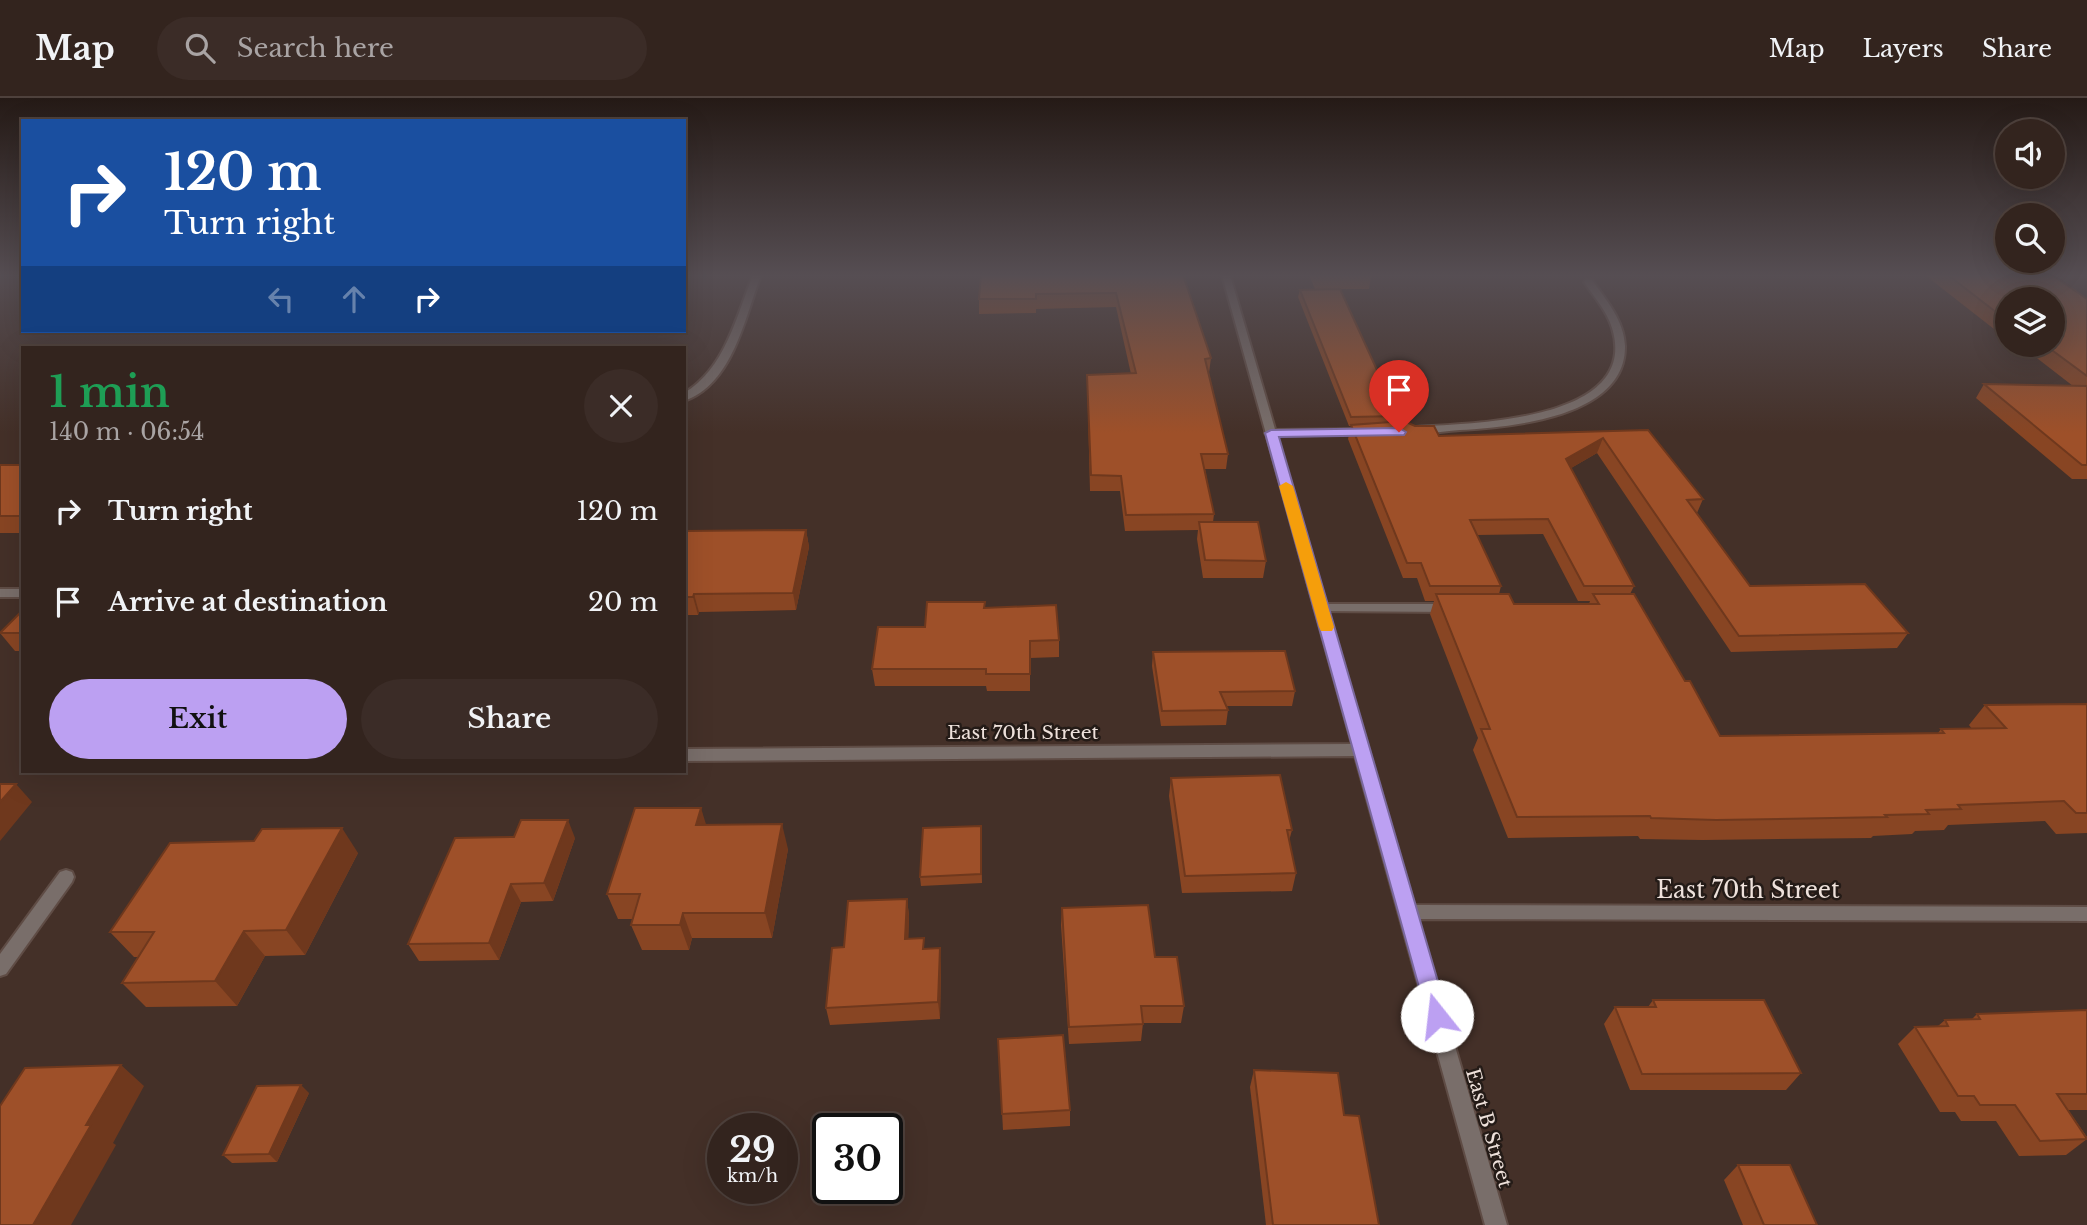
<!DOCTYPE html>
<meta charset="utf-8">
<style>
:root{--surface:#33241e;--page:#3b2c27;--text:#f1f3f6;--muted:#a9a4a4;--line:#4e413c;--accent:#bca0f2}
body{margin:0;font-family:"Libre Baskerville",serif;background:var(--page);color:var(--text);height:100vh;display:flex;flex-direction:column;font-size:26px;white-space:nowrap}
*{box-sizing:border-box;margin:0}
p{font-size:23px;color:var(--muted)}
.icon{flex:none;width:38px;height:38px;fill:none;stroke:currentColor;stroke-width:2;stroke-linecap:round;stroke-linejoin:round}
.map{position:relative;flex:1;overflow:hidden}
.panel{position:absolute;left:21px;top:248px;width:665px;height:427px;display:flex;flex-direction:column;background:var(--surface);border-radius:0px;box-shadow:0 7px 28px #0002,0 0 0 2px var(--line)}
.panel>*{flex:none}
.hud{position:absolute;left:21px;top:21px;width:665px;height:214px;border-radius:0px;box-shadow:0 7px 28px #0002,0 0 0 2px var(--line);background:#1a4fa0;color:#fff;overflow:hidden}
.fabs{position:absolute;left:1995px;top:21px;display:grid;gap:14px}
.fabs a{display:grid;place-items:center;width:70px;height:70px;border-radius:50%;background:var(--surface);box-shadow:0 7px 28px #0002,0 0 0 2px var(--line);font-size:35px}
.speed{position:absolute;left:707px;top:1015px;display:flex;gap:14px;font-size:35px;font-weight:700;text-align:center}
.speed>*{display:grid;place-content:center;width:91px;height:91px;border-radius:50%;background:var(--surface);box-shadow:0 7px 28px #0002,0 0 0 2px var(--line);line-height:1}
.speed small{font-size:18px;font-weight:400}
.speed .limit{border:4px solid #111;border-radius:10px;background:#fff;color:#111}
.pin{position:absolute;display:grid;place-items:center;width:60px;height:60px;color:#fff;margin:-72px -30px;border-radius:50% 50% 50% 0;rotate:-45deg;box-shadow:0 0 7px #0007}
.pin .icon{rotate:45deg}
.me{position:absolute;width:77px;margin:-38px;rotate:344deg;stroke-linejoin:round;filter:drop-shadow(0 0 5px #0008)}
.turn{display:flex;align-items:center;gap:24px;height:147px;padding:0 28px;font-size:32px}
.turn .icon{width:91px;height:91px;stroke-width:2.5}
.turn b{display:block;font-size:49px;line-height:60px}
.lanes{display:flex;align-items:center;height:66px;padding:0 28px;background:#0003;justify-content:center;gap:35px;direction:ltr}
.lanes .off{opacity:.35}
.round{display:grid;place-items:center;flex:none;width:74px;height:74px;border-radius:37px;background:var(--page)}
.overview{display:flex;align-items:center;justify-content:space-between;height:119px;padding:0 28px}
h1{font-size:42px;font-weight:600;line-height:52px;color:#1e9e55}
.button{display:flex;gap:14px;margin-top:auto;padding:14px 28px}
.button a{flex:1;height:80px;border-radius:42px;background:var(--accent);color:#111;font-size:28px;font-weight:600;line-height:80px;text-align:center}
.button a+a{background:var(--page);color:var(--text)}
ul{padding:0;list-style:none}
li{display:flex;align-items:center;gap:21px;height:91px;padding:0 28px}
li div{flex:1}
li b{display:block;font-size:26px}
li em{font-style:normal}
header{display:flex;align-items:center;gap:42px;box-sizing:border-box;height:98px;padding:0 35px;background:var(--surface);border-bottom:2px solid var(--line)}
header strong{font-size:33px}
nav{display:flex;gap:38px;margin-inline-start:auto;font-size:24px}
.search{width:490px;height:63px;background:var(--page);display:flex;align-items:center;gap:18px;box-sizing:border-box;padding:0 24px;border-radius:38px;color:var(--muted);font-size:26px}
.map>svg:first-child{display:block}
</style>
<header>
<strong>Map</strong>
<div class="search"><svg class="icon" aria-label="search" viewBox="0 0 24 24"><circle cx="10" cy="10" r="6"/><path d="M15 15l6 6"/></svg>Search here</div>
<nav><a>Map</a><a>Layers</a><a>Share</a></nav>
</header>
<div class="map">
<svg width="2087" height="1127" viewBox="0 0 2087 1127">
<rect width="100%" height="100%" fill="#443028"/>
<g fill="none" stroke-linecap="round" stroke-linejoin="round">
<defs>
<g id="lane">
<path d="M753 177H761C745 219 733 286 684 303V295C725 271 736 219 753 177Z"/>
<path d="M1586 182H1592C1606 202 1624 222 1625 248 1626 319 1512 329 1460 332 1445 333 1427 337 1412 334L1411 332 1416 329C1471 325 1641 324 1612 230 1607 213 1594 199 1584 184Z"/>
<path d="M1368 331 1374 334 1372 336 1271 338 1265 335 1271 332Z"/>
<path d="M1321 506H1452L1459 510 1452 514 1316 513 1314 510Z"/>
</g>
<g id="street">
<path d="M1222 177H1230L1414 807 2087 809V823L1418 821 1507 1127H1485L1355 658 684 663V651L1352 646Z"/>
<rect x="0" y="491" width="23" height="8"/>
<path d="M66 772 72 774 74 779 72 784 6 876 0 878V856L60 774Z"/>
</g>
</defs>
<use href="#lane" stroke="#5f4c45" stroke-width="4"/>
<use href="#street" stroke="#5f4c45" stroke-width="4"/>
<use href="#lane" fill="#796e6a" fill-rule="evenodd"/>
<use href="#street" fill="#796e6a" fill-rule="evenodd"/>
</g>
<g fill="#884523" fill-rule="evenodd">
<path d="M1183 177 1211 260 1209 275 1228 356 1226 371H1205L1214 416 1213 424 1266 463 1263 480H1203L1197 441 1198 432 1125 433 1120 393H1090L1087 277 1131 276 1116 209 1036 211V215L979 216V201Z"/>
<path d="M1309 177H1371V178L1369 191H1315Z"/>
<path d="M1925 177H2052L2087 201V381H2072L1976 300 1984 286 2073 288 2020 247H2053L2007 201V237L1999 231H1994Z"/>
<path d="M1300 192 1398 318 1396 324 1415 328 1439 338 1648 332 1703 401 1697 415 1750 488 1908 535 1897 550 1731 554 1597 355 1571 370 1634 488 1630 496 1720 638 1938 635 1941 631H1972L1969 627 1985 607 2087 606V735L2056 736 2045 723 1948 727 1944 732 1915 733 1912 736 1873 738 1871 740 1703 742 1640 741 1638 738 1508 740 1473 652 1478 640 1430 516 1434 503H1425L1417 480H1403L1348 341 1351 328H1349L1298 199ZM1543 436 1578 503H1590L1589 506H1514L1499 496 1501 488 1477 437Z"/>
<rect x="0" y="367" width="23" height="68"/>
<path d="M806 432 809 449 796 512 699 514 698 517H684V433Z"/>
<path d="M985 510 1059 542V559L1030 560V593H987L986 588H875L872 571 925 529Z"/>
<path d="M23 512V553H15L0 535Z"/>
<path d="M1153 554 1295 593 1292 608H1227L1228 612 1226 627 1161 628 1152 568Z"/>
<path d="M1171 680 1292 732 1289 743 1296 775 1292 793 1182 795 1169 698Z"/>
<path d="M706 727 788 751 772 840H692L689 852H642L631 827 633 821H618L607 796Z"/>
<path d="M981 737 982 785 921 788 920 779Z"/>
<path d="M575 740 553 803 521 804 499 862 419 863 408 846Z"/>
<path d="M358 755 305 857 265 858 237 908 146 909 122 885 138 859H134L110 834Z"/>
<path d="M907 801 909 818 908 841 925 851 941 867 940 921 830 927 826 910 844 849Z"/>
<path d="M1062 810 1155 859 1184 908 1181 925H1143L1141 943 1069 946 1061 827Z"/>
<path d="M1653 902 1801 975 1786 992H1630L1604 926 1615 909H1648Z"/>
<path d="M2087 912V1012H2068L2087 1039V1041L2066 1057 2019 1058 1996 1023H1961L1955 1014H1940L1898 946 1915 929 1938 928 1945 922 1972 921 1977 916Z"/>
<path d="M998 941 1070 1012V1028L1003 1032Z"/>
<path d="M1254 972 1379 1127H1266L1250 989Z"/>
<path d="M309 995 277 1064 232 1065 223 1057Z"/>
<path d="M1738 1067 1817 1127H1743L1724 1082Z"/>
</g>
<g fill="#6f381d">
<path d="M1603 340 1597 355 1561 376 1566 361Z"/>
<path d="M806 432 809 449 796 512 793 495Z"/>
<path d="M694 496 699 514 698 517 693 499Z"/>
<path d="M16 686 32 704 0 743V704Z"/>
<path d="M701 710 709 736 696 727Z"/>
<path d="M568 722 575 740 553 803 544 785Z"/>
<path d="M782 726 788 751 772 840 765 815Z"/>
<path d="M342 730 358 755 305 857 286 832Z"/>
<path d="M511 786 521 804 499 862 489 845Z"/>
<path d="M907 801 909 818 908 858 905 841Z"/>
<path d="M683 815 692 840 689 852 680 827Z"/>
<path d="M244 833 265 858 237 908 215 883Z"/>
<path d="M940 850 941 867 940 921 938 904Z"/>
<path d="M121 967 144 988 113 1045 116 1047 71 1127H33L86 1027Z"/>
<path d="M301 987 309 995 277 1064 269 1056Z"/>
</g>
<g fill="#9e5029" stroke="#6f381d" stroke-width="2">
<path d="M981 177H1183L1211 260 1205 261 1228 356H1201L1214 416 1126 417 1121 378 1091 377 1087 277 1136 275 1116 195 1036 196V201H979Z"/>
<path d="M1316 177H1371V178H1317Z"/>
<path d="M1948 177H2052L2087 201V278L2045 247H2053V201H2007V218H2001Z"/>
<path d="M1340 191 1398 318 1351 319 1300 192Z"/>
<path d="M1984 286 2087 288V367H2082Z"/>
<path d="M1404 323 1415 328H1434L1439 338 1648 332 1703 401 1687 402 1750 488 1865 486 1908 535 1739 538 1603 340 1566 361 1634 488H1584L1548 421 1470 422 1501 488H1430L1421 465H1407L1351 327Z"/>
<rect x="0" y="367" width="23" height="51"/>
<path d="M1199 424H1258L1266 463 1205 462Z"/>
<path d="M806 432 793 495 694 496 693 499H684V433Z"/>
<path d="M1436 496H1509L1514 506H1599L1593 496H1634L1685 583H1690L1720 638 1944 635 1941 631 2006 630 1985 607 2087 606V715H2076L2064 703 1958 707 1961 711 1926 712 1929 716 1885 717 1887 719 1716 722 1651 720 1650 718 1517 719 1481 631H1490Z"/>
<path d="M927 504H985L984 510 1056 507 1059 542 1030 543V576H986V571H872L878 529H925Z"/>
<path d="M23 512V535H0Z"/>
<path d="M1285 553 1295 593 1220 594 1228 612 1162 613 1153 554Z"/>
<path d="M1280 677 1292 732H1287L1296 775 1185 778 1171 680Z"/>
<path d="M0 686H16L0 704Z"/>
<path d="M635 710H701L696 727 782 726 765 815H683L680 827H631L640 796H607Z"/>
<path d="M521 722H568L544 785 511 786 489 845 408 846 455 740 514 739Z"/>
<path d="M981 728V776L920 779 923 730Z"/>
<path d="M342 730 286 832 244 833 215 883 122 885 154 834H110L170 745 254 743 262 731Z"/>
<path d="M907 801 905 841 924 840 923 851 940 850 938 904 826 910 832 850 844 849 848 803Z"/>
<path d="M1148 807 1155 859H1177L1184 908H1141L1143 926 1069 929 1062 810Z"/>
<path d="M1653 902H1764L1801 975 1642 976 1615 909H1656Z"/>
<path d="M2087 912V996H2057L2087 1041 2040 1043 2015 1007H1980L1974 998H1958L1915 929 1948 928 1945 922 1980 921 1977 916Z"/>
<path d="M1063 937 1070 1012 1002 1016 998 941Z"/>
<path d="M121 967 86 1027H91L33 1127H0V1008L25 970Z"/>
<path d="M1254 972 1338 975 1344 1017 1359 1018 1379 1127H1273Z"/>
<path d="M301 987 269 1056 223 1057 257 988Z"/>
<path d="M1738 1067H1790L1817 1127H1764Z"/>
</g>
<linearGradient id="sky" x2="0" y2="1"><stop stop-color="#251a16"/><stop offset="0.53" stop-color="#564e53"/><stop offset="1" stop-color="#564e53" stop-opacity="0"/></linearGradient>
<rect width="2087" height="335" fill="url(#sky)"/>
<path fill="#bca0f2" stroke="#7a689d" stroke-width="2" d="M1399 330 1406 334 1404 337 1279 339 1448 918 1445 925 1437 928 1430 925 1427 918 1265 335 1271 332Z"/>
<path fill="#f59e0b" d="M1286 384 1293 388 1334 529 1332 533H1321L1319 529 1279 388Z"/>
<g text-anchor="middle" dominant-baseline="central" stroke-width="5" stroke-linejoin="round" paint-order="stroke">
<g font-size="19" fill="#eee1db" stroke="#241b17">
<text x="1023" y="634">East 70th Street</text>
<text transform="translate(1489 1030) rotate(74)">East B Street</text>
</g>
<g font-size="23" fill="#eee1db" stroke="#241b17">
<text x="1748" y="792">East 70th Street</text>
</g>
</g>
</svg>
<div class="fabs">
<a><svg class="icon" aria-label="sound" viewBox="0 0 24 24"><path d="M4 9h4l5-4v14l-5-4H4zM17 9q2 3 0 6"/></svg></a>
<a><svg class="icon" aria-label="search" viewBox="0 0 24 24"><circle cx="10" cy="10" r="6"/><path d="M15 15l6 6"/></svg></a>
<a><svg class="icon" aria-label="layers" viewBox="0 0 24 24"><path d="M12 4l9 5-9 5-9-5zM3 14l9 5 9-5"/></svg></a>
</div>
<div class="speed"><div>29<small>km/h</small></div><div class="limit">30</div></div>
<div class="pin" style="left:1399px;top:334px;background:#d93025"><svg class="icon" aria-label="arrive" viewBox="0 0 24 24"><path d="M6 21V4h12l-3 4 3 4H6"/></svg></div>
<svg class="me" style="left:1437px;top:918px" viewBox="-20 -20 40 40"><circle r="19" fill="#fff"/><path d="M0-13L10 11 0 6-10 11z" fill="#bca0f2"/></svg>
<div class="hud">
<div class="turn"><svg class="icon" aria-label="right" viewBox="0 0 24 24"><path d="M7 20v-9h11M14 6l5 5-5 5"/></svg><div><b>120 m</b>Turn right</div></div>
<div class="lanes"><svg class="icon off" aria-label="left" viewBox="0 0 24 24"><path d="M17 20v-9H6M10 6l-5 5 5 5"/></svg><svg class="icon off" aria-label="ahead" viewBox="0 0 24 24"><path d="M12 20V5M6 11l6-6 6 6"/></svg><svg class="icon" aria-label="right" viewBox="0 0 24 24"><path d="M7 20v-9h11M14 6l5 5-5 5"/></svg></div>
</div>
<section class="panel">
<div class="overview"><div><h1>1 min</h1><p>140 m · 06:54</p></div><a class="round"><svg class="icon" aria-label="close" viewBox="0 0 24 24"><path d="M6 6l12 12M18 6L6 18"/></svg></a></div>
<ul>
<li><svg class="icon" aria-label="right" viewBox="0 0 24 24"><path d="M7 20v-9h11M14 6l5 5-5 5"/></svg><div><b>Turn right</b></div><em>120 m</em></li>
<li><svg class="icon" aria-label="arrive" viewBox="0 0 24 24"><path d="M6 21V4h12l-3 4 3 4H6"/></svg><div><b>Arrive at destination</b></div><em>20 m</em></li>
</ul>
<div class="button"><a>Exit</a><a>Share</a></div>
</section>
</div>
